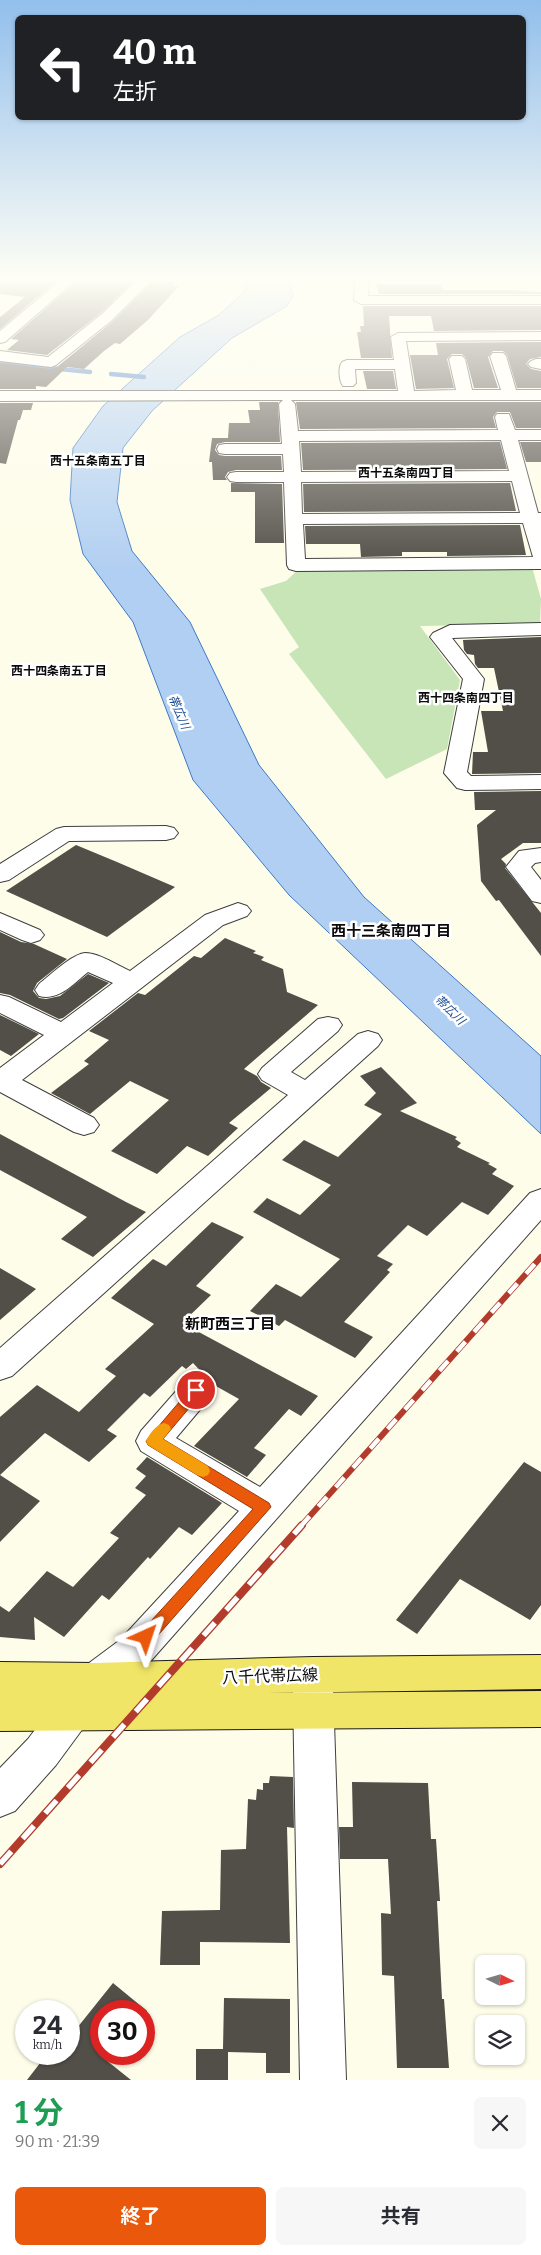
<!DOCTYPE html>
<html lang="ja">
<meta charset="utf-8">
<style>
:root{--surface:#fff;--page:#f7f7f7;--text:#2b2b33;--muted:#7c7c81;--accent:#ea580c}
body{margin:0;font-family:Bitter,"Noto Sans JP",serif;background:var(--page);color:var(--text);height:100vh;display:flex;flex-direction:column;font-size:19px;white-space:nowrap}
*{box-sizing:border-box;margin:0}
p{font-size:16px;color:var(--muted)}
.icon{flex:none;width:28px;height:28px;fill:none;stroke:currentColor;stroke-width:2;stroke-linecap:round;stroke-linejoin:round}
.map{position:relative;height:2080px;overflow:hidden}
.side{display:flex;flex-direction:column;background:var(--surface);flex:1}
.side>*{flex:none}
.hud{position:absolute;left:15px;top:15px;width:511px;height:105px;border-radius:8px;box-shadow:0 1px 4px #0004;background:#202124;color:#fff;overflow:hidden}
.needle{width:32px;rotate:95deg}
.controls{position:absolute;left:475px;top:1955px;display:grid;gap:10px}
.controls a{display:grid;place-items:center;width:50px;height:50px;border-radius:8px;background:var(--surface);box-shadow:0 1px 4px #0004;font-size:25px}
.speed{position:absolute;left:15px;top:2000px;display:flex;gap:10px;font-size:25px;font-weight:700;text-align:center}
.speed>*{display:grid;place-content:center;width:65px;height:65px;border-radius:50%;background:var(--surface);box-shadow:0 1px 4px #0004;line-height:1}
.speed small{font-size:12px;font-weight:400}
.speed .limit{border:8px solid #d22;background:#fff;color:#111}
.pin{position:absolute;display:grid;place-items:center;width:42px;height:42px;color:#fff;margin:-21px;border:2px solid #fff;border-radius:50%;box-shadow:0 1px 5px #0007}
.me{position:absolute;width:55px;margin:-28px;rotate:42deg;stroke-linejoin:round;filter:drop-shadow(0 0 4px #0008)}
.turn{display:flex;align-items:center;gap:18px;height:105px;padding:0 15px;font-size:22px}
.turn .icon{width:65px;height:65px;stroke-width:2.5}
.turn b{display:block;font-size:35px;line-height:42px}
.round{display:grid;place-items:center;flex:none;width:52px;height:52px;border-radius:8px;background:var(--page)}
.headline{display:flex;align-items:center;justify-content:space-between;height:85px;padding:0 15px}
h1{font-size:30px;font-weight:700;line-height:38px;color:#1e9e55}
.primary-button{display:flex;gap:10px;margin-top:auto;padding:10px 15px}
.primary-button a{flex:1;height:58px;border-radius:8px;background:var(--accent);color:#fff;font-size:20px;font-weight:700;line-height:58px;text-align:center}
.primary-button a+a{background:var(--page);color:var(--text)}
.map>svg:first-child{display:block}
</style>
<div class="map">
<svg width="541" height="2080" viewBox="0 0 541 2080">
<rect width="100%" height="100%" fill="#fefde9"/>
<path fill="#c7e5b6" d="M532 567 541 599 540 624 420 626 460 680 447 749 386 779 289 654 299 647 260 589 286 581 299 569Z"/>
<path fill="#b1cff2" stroke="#3d79c5" d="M249 279H289L293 296 287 306 232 338 152 411 123 448 117 502 132 551 190 622 259 765 364 897 541 1056V1134L289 895 193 780 133 622 83 554 70 500 73 448 103 406 180 337 219 315 242 294Z"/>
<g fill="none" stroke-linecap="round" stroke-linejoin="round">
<g stroke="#3d79c5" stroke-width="4.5">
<path d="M0 363 90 372"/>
<path d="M111 374 144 377"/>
</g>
</g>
<g fill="#524e48">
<path d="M0 279H59L0 329V317L25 297 0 294Z"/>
<path d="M79 279H136L101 313 47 355 7 350 19 340 11 339Z"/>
<path d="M155 279H179L173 286H179L148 320 120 344 115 343 104 351 84 369 67 367 46 387 36 386V389H0V363L51 369 57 367 113 321Z"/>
<path d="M376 284H442L443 290H511L541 292V294H379Z"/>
<path d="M363 306H541V330L434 331 431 316H389L392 358H361L357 332H361L360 326H364Z"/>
<path d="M541 342V357L530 359 526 364 531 369 541 371V388H517L507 355 503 351H493L488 357 498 388H474L466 358 462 354H452L447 359 454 388 416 389 410 355H438L436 343Z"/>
<path d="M363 371H393L396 389H367Z"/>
<path d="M259 402H278L280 442H225L217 444 215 450 219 455 225 456H281L282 470H236L228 472 225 477 227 480H213L212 462H209L212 438H228L229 423H250L248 410H260Z"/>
<path d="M296 402H541V428H516L510 412H497L493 417 496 428 300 429Z"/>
<path d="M0 403H33L31 410H23L20 420H18L6 464 0 463Z"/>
<path d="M500 442 507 469 303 470 301 443Z"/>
<path d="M520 442H541V462H526Z"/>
<path d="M231 483 282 484 284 543H255V492H231Z"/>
<path d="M510 483 516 511 304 512 303 484Z"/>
<path d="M520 525 526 555 447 556V552H402V556L361 557 360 544H306L305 526Z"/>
<path d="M541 637V773L472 774 473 752H488L481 711H503L494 668H478L475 664 474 655 467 654 464 650 463 640Z"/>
<path d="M541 791V843H523L501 859 506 864 505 868 541 913V956L499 900 496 901 481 881 477 825 496 810H475L474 792Z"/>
<path d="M76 845 117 862 175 887 107 937 6 891Z"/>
<path d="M0 932 21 942 34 944 67 959 37 983 33 991 39 998 46 999 60 996 88 974 109 983 63 1018 59 1019 10 995 0 993Z"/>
<path d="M225 938 256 951 253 953 264 957 261 960 283 969 287 992 318 1005 244 1069 257 1076 261 1082 271 1088 229 1123 238 1128 208 1156 187 1146 157 1174 111 1151 169 1100 130 1081 90 1114 51 1093 89 1064 84 1061 109 1040 89 1031 138 993 145 995 194 956 201 958Z"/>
<path d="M0 1015 39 1034 11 1056 0 1050Z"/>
<path d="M381 1067 417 1103 400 1111 457 1137 455 1139 461 1143 457 1147 490 1163 488 1164 497 1169 492 1174 514 1186 488 1215 462 1202 427 1236 408 1225 377 1256 393 1264 387 1270 390 1272 344 1322 373 1337 355 1358 285 1320 279 1326 250 1311 276 1284 301 1297 340 1259 253 1212 267 1198 300 1215 331 1185 282 1160 304 1140 338 1157 382 1114 364 1105 376 1093 360 1076Z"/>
<path d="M0 1134 126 1202 146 1212 93 1257 61 1239 87 1217 0 1170Z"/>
<path d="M212 1222 244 1237 196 1286 211 1295 182 1323 318 1396 301 1416 289 1409 254 1448 266 1455 247 1477 194 1446 239 1399 214 1385 193 1363 186 1369 182 1366 150 1397 144 1393 107 1430 117 1436 89 1462 45 1433 0 1475 40 1501 0 1542V1417L37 1385 79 1412 116 1376 105 1369 154 1324 111 1298 153 1259 166 1266Z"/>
<path d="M0 1268 36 1289 0 1320Z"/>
<path d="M147 1457 222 1503 192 1535 179 1527 150 1559 148 1557 109 1600 102 1595 64 1637 34 1617 35 1640 0 1637V1606L9 1612 47 1571 73 1587 119 1538 110 1533 146 1495 135 1488 146 1476 136 1469Z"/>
<path d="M524 1462 541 1472V1605L530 1620 460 1579 417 1634 396 1620Z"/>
<path d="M270 1776 293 1777 294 1828 287 1827 290 1943 200 1942V1965H160L162 1911 220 1910 221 1850 246 1849 248 1799 256 1800 257 1789 263 1790V1783H269Z"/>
<path d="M352 1782 428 1783 431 1839H436L440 1901H437L442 1999H444L449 2068H397L394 1976 382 1975 381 1913 391 1914 388 1859H340L339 1827H353Z"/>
<path d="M113 1983 147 2011H101V2056L131 2080H27L47 2054H69V2038Z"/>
<path d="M224 1998 290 1999V2073H266V2053L228 2052V2080H196V2049H223Z"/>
</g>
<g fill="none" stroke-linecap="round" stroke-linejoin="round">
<defs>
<g id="minor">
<path d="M62 279H77L5 342 0 343V331Z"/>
<path d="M138 279H153L112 320 56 365 51 367 0 361V351L48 357 102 314Z"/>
<path d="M355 279H369L368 296H541V304H361L354 300Z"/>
<path d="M541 332V340L406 341 414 391 456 390 449 359 452 356H462L465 359 472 390H501L490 356 493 353H503L506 356 516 390H541V400H291L295 404 298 431 498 430 495 417 497 414H509L515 430H541V440H518L538 513H541V569L296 571 289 569 287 565 284 482H236L230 481 227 477 230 473 236 472H284L283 454H225L219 453 217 449 219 445 225 444H282L279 404 283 400 0 401V391H398L395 369H355L356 383 353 386H343C339 381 338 367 342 362L347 360H394L391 337 398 333ZM501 440 509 471 301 472 299 441ZM512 481 520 513 302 514 301 482ZM523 523 533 557 305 559 303 524Z"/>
<path d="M536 359H541V369L531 367 528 364 531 361Z"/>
<path d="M541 623V635L452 638 484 679 467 772 471 776 541 775V789L465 790 457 788 444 773 463 679 430 637 433 633 450 625Z"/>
<path d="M166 826 174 828 178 833 174 838 166 840 69 841 9 880 0 882V864L56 829 64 827Z"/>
<path d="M541 848V862L535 863 531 867 541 880V903L532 901 506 867 519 851Z"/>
<path d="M238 903 247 906 251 911 247 916 223 925 22 1080 94 1118 99 1125 94 1132 84 1135 74 1132 0 1092V1068L44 1035 0 1013V995L9 997 61 1022 113 983 88 972C73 984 59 1001 39 996L35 990 39 984C49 976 72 954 85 953 99 953 117 965 130 971L205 915Z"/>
<path d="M0 913 40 930 44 935 40 940 31 943 22 940 0 930Z"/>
<path d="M328 1017 338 1019 342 1025 338 1031 291 1072 305 1080 358 1034 368 1031 378 1034 382 1040 378 1046 12 1376 0 1380V1348L288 1095 262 1080 258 1074 262 1068 318 1019Z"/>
<path d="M541 1189V1220L148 1664 109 1693 56 1765 15 1811 0 1817V1768L28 1739 81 1669 120 1640 239 1511 141 1451 136 1441 141 1431 185 1381 197 1377 209 1381 214 1390 209 1399 176 1438 260 1487 530 1193Z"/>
<path d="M313 1674 327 1679 333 1692 346 2080H300L293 1692 299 1679Z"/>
</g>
<path id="major" d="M541 1655V1689L266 1693 541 1691V1727L0 1731V1662L95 1663 313 1657Z"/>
</defs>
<use href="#minor" stroke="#3e3e3e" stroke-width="2"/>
<use href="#major" stroke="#1c1c1c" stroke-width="2"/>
<use href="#minor" fill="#fff" fill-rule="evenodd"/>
<use href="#major" fill="#f1e567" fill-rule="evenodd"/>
<defs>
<path id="rail-far1" d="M301 1526 541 1257"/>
<path id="rail" d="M0 1864 302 1525"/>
</defs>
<use href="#rail-far1" stroke="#b23b2c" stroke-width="6"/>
<use href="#rail" stroke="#b23b2c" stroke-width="8"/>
<use href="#rail-far1" stroke="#fff" stroke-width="4.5" stroke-dasharray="13" stroke-linecap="butt"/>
<use href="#rail" stroke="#fff" stroke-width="5.5" stroke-dasharray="17" stroke-linecap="butt"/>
</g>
<linearGradient id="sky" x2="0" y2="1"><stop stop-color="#92bfec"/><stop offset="0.49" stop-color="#fffef5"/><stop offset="1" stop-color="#fffef5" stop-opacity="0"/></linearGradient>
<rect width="541" height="570" fill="url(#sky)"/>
<path fill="#ea580c" stroke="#983908" d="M196 1385 201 1387 204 1390 201 1394 163 1439 269 1503 271 1507 152 1642 146 1644 141 1642 139 1637 141 1632 253 1509 148 1445 146 1441 192 1387Z"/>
<path fill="#f59e0b" d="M164 1423 169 1425 171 1429 163 1439 208 1466 210 1471 208 1475 203 1477 197 1475 148 1445 146 1441C150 1433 156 1425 164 1423Z"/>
<g text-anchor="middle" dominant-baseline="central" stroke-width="5" stroke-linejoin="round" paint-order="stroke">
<g font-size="12" font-weight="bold" fill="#0b0b0b" stroke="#fff">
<text x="98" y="461">西十五条南五丁目</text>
<text x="406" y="473">西十五条南四丁目</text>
<text x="59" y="671">西十四条南五丁目</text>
<text x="466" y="698">西十四条南四丁目</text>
</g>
<g font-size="12" font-style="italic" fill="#1c4d94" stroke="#fff">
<text transform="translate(179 712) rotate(67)">帯広川</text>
<text transform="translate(450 1010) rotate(44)">帯広川</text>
</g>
<g font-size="15" font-weight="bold" fill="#0b0b0b" stroke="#fff">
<text x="391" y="931">西十三条南四丁目</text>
<text x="230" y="1324">新町西三丁目</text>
</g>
<g font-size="16" fill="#0b0b0b" stroke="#fff">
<text transform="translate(270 1676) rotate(-2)">八千代帯広線</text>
</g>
</g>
</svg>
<div class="controls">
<a><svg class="needle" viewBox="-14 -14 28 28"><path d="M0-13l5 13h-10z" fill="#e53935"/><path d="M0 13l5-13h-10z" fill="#7c7c81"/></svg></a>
<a><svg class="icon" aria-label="layers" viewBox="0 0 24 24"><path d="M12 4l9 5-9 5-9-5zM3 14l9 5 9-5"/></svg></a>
</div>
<div class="speed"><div>24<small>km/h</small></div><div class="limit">30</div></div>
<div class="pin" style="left:196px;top:1390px;background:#d93025"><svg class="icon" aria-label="arrive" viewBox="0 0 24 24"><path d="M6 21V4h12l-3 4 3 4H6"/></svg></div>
<svg class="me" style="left:146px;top:1637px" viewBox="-20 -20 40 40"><path d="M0-17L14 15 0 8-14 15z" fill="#ea580c" stroke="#fff" stroke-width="4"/></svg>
<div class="hud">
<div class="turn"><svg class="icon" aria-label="left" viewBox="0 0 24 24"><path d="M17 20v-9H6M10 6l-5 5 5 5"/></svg><div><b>40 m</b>左折</div></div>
</div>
</div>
<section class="side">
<div class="headline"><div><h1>1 分</h1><p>90 m · 21:39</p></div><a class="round"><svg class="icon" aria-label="close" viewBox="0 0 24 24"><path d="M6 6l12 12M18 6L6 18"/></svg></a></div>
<div class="primary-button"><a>終了</a><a>共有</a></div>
</section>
